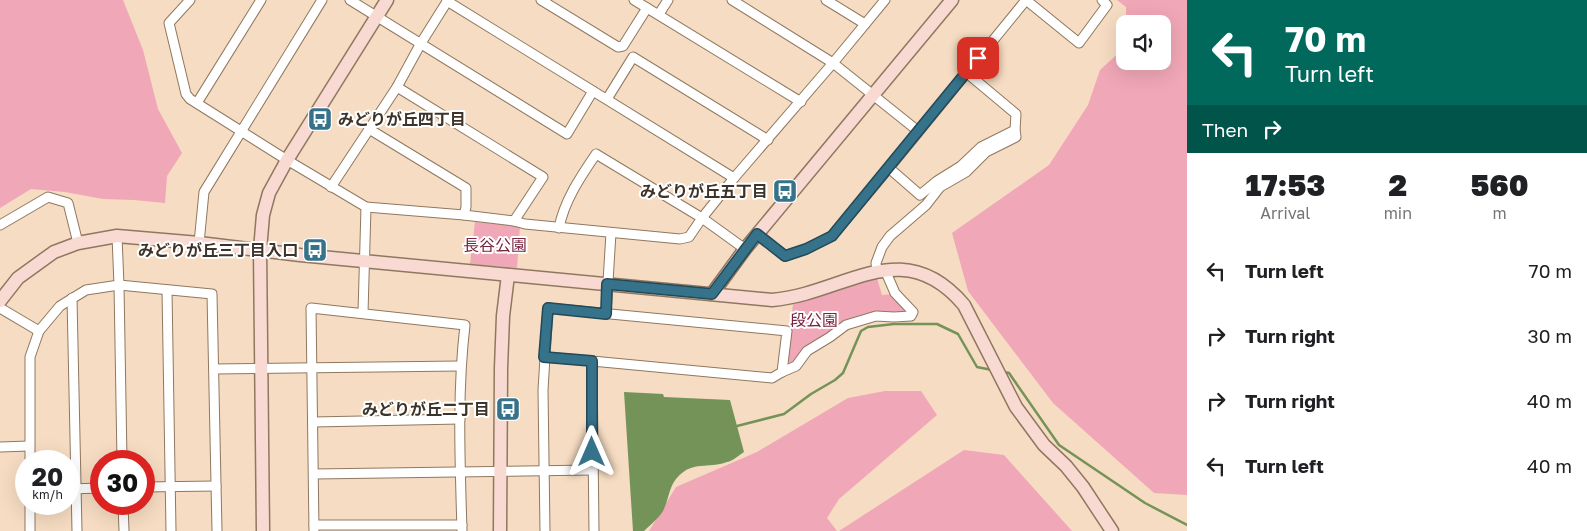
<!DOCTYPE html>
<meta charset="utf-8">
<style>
:root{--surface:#fff;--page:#f6f6f6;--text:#202124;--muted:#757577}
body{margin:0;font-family:"Golos Text","Noto Sans JP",sans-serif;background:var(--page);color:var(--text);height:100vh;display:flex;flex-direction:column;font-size:19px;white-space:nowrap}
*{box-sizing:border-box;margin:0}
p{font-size:16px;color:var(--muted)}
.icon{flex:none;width:28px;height:28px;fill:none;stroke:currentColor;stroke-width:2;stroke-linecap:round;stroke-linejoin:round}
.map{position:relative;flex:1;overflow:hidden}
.details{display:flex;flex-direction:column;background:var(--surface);width:400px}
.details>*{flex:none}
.banner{background:#00695c;color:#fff;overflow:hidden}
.controls{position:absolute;left:1116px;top:15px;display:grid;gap:10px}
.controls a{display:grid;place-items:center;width:55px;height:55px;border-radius:10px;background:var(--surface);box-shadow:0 5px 20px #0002;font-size:25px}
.speed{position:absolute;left:15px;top:450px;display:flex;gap:10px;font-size:25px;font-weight:700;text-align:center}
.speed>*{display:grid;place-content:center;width:65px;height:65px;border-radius:50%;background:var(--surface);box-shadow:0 5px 20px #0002;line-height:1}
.speed small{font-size:12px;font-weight:400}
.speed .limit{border:8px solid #d22;background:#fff;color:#111}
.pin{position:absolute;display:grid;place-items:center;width:42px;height:42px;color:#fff;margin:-21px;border-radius:10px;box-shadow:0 2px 8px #0006}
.me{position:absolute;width:55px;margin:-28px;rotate:0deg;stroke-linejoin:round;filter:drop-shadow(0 0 4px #0008)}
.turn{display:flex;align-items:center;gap:18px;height:105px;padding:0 15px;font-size:22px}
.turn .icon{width:65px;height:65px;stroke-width:2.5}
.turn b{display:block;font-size:35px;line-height:42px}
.then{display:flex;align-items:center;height:48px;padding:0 15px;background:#0003;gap:10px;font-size:19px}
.eta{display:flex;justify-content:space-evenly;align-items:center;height:85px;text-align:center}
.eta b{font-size:30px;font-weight:800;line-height:35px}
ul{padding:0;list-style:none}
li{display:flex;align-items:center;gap:15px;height:65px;padding:0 15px}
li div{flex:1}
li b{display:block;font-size:19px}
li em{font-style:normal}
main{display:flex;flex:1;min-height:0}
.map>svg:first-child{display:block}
</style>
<main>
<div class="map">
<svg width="1187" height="531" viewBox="0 0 1187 531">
<rect width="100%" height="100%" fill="#f6dcc2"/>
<g fill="#f0a7b7">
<path d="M0 0H123L143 50 158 109 182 153 167 176 165 203 134 200 103 199 65 192 31 189 0 208Z"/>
<path d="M1117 0H1187V495L1154 493 1053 403 968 291 952 233 1049 165 1088 105 1100 70 1125 47V61H1162V24H1126V7Z"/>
<path d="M475 222 520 226 517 268 470 264Z"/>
<path d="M877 278 882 295 894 294 908 311 906 314 846 322 792 365 787 360 793 304Z"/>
<path d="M885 391H921L937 415 839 499 827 518 837 531H649L676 487 757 452 848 398Z"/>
<path d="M964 450 1004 455 1072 531H839Z"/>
</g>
<path fill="#749358" d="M624 392 663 394 664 397 730 400 744 452C739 455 733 461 727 462 712 468 695 462 682 473 668 484 670 498 663 511 658 519 650 525 644 531H633Z"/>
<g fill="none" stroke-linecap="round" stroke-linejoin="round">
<g stroke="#749358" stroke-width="2.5">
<path d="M1004 372 1009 373 1059 445 1145 503 1187 525"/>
<path d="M737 426 784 414 811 394 835 380 843 373 861 331 868 327 894 324H937L958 334 977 367 992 370"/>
</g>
<defs>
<g id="street">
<path d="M190 0 169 23 186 94 190 99 287 160 366 207 464 215 514 221 525 224 680 239 689 237 702 218 734 178 833 63 885 0"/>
<path d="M350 0 567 134 593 91"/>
<path d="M541 0 618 47 623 46 647 8"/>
<path d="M634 0 801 102"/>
<path d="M732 0 833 63 918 131"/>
<path d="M826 0 865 24"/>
<path d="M1026 0 1079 43 1107 5 1102 0"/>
<path d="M447 1 734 178"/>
<path d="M659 14 668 0"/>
<path d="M397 87 543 177 514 221"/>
<path d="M607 99 633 57 768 140"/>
<path d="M197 103 261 0"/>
<path d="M369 129 466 188V207L464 215"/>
<path d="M889 168 920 195 937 181 961 166 981 147 1015 130 1016 114 967 73"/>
<path d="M331 187 397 87 421 43 448 0"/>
<path d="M0 225 48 197 68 203 78 243"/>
<path d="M559 228C564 201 581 176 596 154L702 218 745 249"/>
<path d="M757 234 785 256 806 249 832 236 889 168 1026 0"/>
<path d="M117 236 119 285 122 461"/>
<path d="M199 243 204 192 322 0"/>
<path d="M877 272 876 263 882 247 890 236 926 205 940 187 966 172 986 152 1016 137 1015 130"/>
<path d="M167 290 171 531"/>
<path d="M72 298 77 531"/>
<path d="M0 308 39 331"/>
<path d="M363 313 366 207"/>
<path d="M606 314 611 233"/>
<path d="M544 357 592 361"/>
<path d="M214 369 460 366"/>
<path d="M782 372 796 366 807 351 830 337 846 325 876 316 894 317 911 316 913 312 895 293 885 270"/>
<path d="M313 422 460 419"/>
<path d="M0 447 29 446"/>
<path d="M30 461V357L39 331 60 306 86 290 119 285 212 294 217 531"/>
<path d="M314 474 592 470"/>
<path d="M144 487 216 486"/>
<path d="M69 489 101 488"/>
<path d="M30 504V531"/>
<path d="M123 504 124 531"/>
<path d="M314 525H462"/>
<path d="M314 531 311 308 465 325C457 393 460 462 462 531"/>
<path d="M545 531 543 390 548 308 787 331 782 372 772 378 592 361 594 531"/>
</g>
<g id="secondary">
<path d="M712 294 745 249 952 0"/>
<path d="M0 301 18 278 54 252 78 243 117 236 199 243 300 255 772 300C845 294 902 232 964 305L1016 407 1044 445 1066 466 1083 487 1112 531"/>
<path d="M263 531 260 250 263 215 269 193 287 160 387 0"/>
<path d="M500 531 501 368 503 316 508 275"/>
</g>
</defs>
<use href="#street" stroke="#8f7860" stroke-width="11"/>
<use href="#secondary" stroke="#8f7860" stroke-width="15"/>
<use href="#street" stroke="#fff" stroke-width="9"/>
<use href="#secondary" stroke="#f8dad2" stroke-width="12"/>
</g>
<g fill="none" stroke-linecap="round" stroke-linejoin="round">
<defs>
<path id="route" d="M592 452V361L544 357 548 308 606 314 607 284 712 294 757 234 785 256 806 249 832 236 978 58"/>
</defs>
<use href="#route" stroke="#234a59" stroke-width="12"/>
<use href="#route" stroke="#367289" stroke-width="9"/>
</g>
<defs>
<symbol id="bus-square" viewBox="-11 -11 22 22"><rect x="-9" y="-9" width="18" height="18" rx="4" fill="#367289" stroke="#fff"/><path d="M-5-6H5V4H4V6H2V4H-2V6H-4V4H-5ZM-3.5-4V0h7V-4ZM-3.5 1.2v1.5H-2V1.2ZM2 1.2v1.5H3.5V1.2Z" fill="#fff"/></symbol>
</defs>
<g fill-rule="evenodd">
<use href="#bus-square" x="306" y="105" width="28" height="28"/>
<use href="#bus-square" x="771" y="177" width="28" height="28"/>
<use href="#bus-square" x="301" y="236" width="28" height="28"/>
<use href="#bus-square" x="494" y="395" width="28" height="28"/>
</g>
<g text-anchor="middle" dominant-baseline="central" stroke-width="4" stroke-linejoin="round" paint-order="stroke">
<g font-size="16" font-weight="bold" fill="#3d3329" stroke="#fff" text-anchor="end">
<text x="338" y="119" text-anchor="start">みどりが丘四丁目</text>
<text x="768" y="191">みどりが丘五丁目</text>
<text x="298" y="250">みどりが丘三丁目入口</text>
<text x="490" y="409">みどりが丘二丁目</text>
</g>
<g font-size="16" fill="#79243f" stroke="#fff">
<text x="495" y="245">長谷公園</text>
<text x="814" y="320">段公園</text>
</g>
</g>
</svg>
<div class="controls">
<a><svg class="icon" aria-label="sound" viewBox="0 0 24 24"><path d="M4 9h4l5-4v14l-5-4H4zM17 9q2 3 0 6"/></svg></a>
</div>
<div class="speed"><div>20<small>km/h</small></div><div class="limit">30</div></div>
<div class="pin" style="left:978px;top:58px;background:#d93025"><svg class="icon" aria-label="arrive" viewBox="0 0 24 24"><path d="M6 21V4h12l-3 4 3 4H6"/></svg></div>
<svg class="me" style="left:592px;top:452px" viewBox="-20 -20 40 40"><path d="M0-17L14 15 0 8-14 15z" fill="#367289" stroke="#fff" stroke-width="4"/></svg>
</div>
<section class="details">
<div class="banner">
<div class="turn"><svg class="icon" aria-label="left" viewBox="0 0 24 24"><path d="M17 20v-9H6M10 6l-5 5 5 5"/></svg><div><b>70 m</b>Turn left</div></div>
<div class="then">Then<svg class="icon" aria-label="right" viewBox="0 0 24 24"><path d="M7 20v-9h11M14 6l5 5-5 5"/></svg></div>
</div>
<div class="eta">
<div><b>17:53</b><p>Arrival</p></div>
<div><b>2</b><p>min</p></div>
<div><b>560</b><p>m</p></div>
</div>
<ul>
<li><svg class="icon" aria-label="left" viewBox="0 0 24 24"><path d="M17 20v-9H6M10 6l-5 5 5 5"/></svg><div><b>Turn left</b></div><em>70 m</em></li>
<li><svg class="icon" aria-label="right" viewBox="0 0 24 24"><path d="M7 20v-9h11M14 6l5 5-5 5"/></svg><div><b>Turn right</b></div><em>30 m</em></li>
<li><svg class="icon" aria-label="right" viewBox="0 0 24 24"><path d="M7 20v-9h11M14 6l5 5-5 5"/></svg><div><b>Turn right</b></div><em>40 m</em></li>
<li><svg class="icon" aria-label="left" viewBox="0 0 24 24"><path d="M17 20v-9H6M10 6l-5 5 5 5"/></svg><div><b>Turn left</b></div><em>40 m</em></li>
</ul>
</section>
</main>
